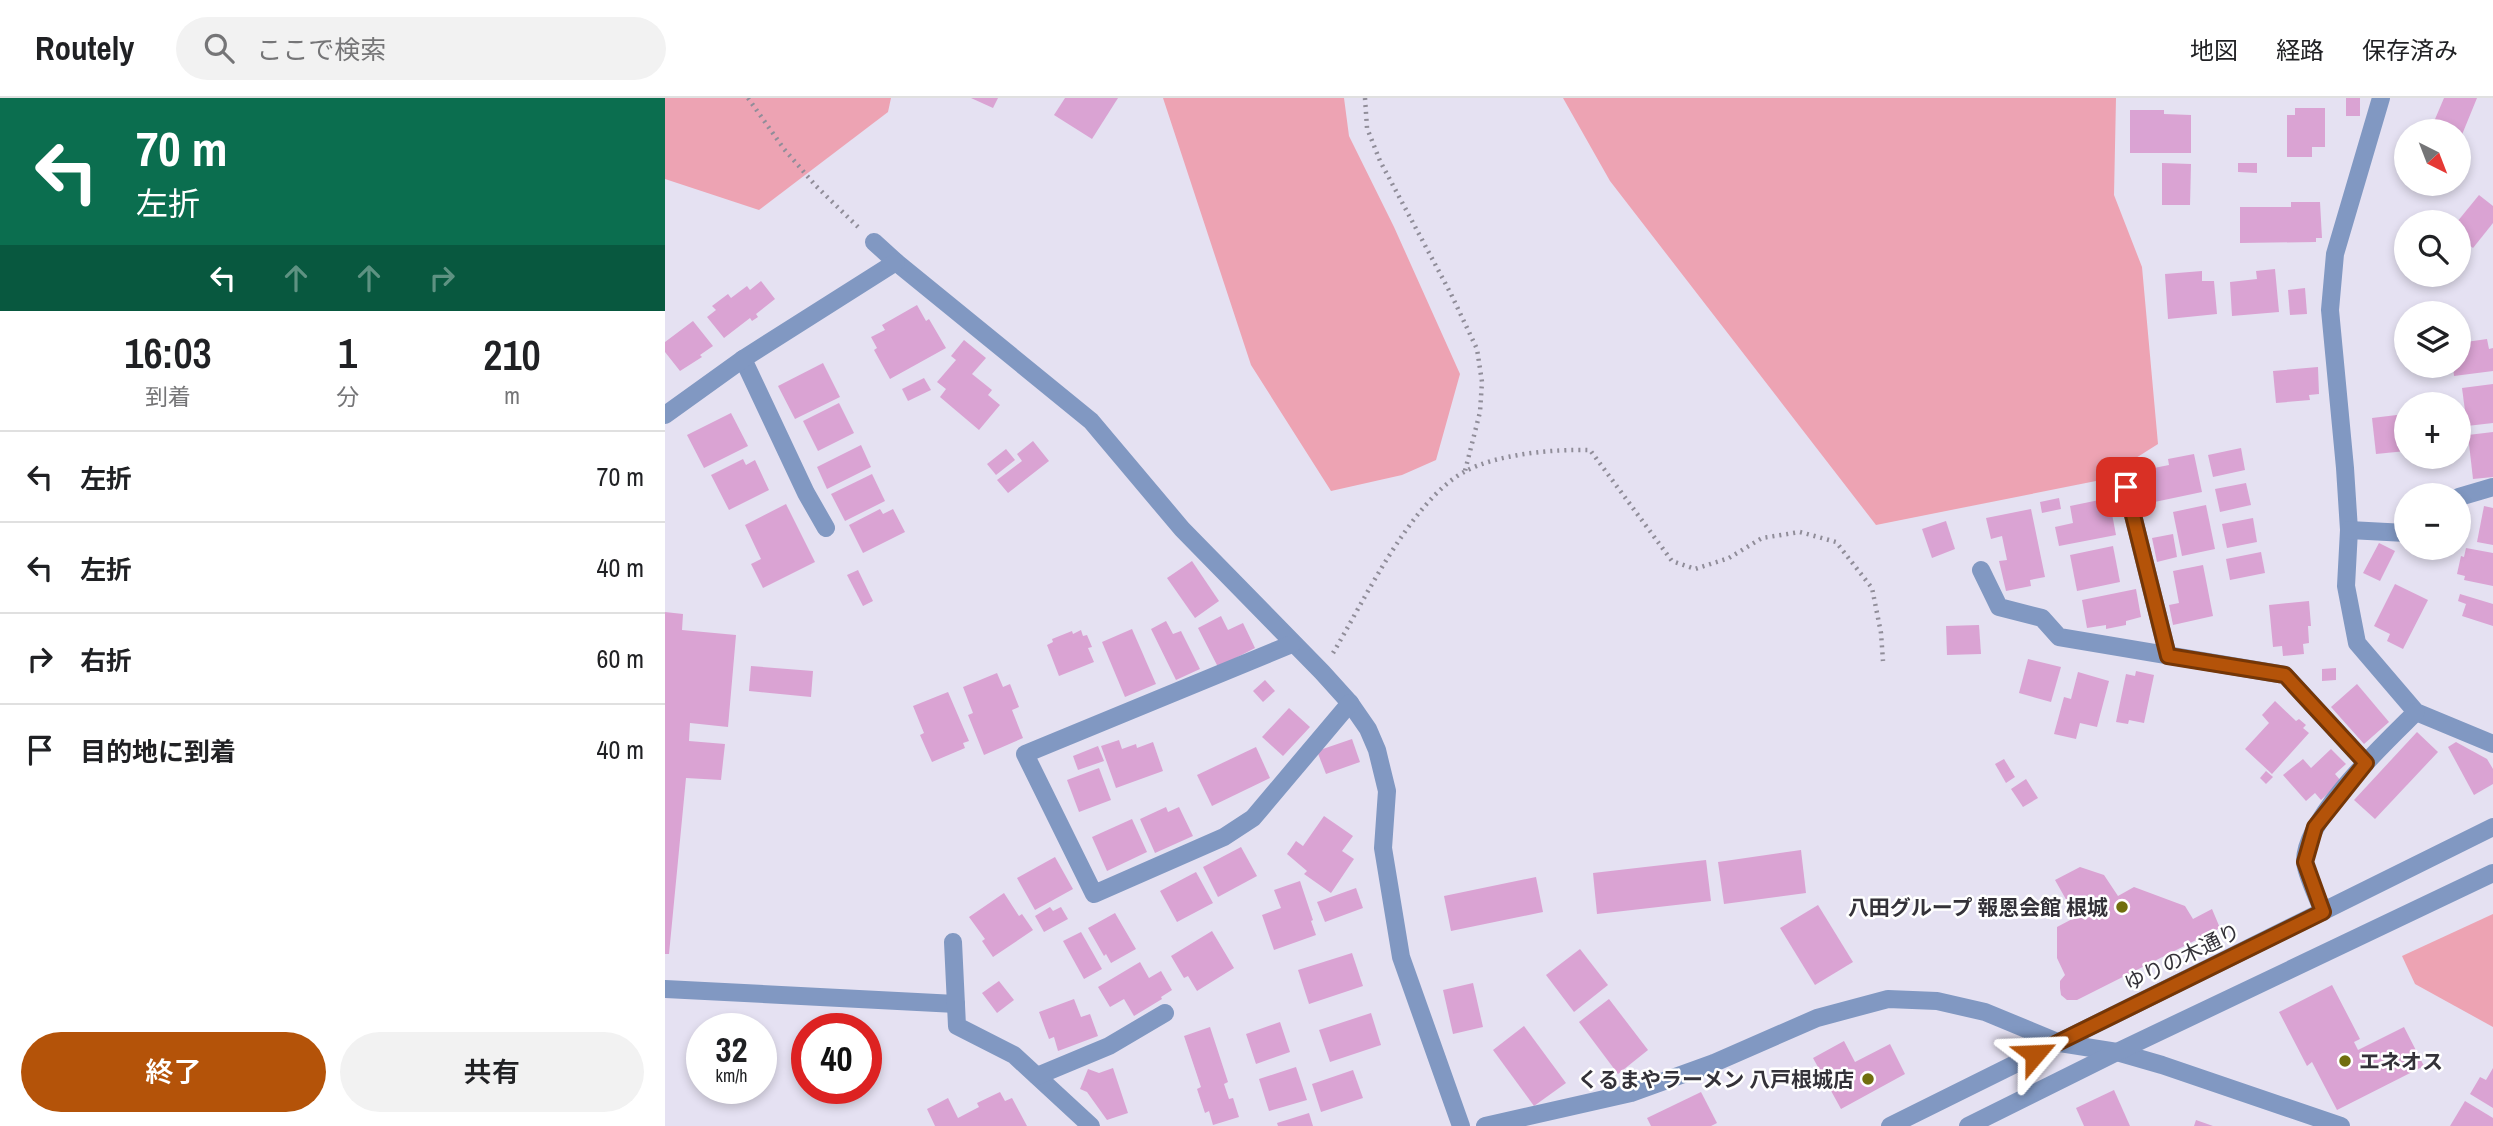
<!DOCTYPE html>
<html lang="ja">
<meta charset="utf-8">
<style>
:root{--surface:#fff;--page:#f2f2f2;--text:#202124;--muted:#757577;--line:#e0e0e0;--accent:#b45309}
body{margin:0;font-family:"Archivo Narrow","Noto Sans JP",sans-serif;background:var(--page);color:var(--text);height:100vh;display:flex;flex-direction:column;font-size:26px;white-space:nowrap}
*{box-sizing:border-box;margin:0}
p{font-size:23px;color:var(--muted)}
.icon{flex:none;width:38px;height:38px;fill:none;stroke:currentColor;stroke-width:2;stroke-linecap:round;stroke-linejoin:round}
.map{position:relative;flex:1;overflow:hidden}
.sheet{display:flex;flex-direction:column;background:var(--surface);width:665px}
.sheet>*{flex:none}
.hud{background:#0b6e4f;color:#fff;overflow:hidden}
.needle{width:46px;rotate:138deg}
.buttons{position:absolute;left:1729px;top:21px;display:grid;gap:14px}
.buttons a{display:grid;place-items:center;width:77px;height:77px;border-radius:50%;background:var(--surface);box-shadow:0 4px 10px #0003;font-size:35px}
.speed{position:absolute;left:21px;top:915px;display:flex;gap:14px;font-size:35px;font-weight:700;text-align:center}
.speed>*{display:grid;place-content:center;width:91px;height:91px;border-radius:50%;background:var(--surface);box-shadow:0 4px 10px #0003;line-height:1}
.speed small{font-size:18px;font-weight:400}
.speed .limit{border:10px solid #d22;background:#fff;color:#111}
.pin{position:absolute;display:grid;place-items:center;width:60px;height:60px;color:#fff;margin:-30px;border-radius:14px;box-shadow:0 4px 10px #0006}
.me{position:absolute;width:77px;margin:-38px;rotate:64deg;stroke-linejoin:round;filter:drop-shadow(0 0 5px #0008)}
.turn{display:flex;align-items:center;gap:24px;height:147px;padding:0 21px;font-size:32px}
.turn .icon{width:91px;height:91px;stroke-width:2.5}
.turn b{display:block;font-size:49px;line-height:60px}
.lanes{display:flex;align-items:center;height:66px;padding:0 21px;background:#0003;justify-content:center;gap:35px;direction:ltr}
.lanes .off{opacity:.35}
.eta{display:flex;justify-content:space-evenly;align-items:center;height:119px;text-align:center}
.eta b{font-size:42px;font-weight:600;line-height:49px}
.cta{display:flex;gap:14px;margin-top:auto;padding:14px 21px}
.cta a{flex:1;height:80px;border-radius:42px;background:var(--accent);color:#fff;font-size:28px;font-weight:600;line-height:80px;text-align:center}
.cta a+a{background:var(--page);color:var(--text)}
ul{padding:0;list-style:none}
li{display:flex;align-items:center;gap:21px;height:91px;padding:0 21px;border-top:2px solid var(--line)}
li div{flex:1}
li b{display:block;font-size:26px}
li em{font-style:normal}
header{display:flex;align-items:center;gap:42px;box-sizing:border-box;height:98px;padding:0 35px;background:var(--surface);border-bottom:2px solid var(--line)}
header strong{font-size:33px}
nav{display:flex;gap:38px;margin-inline-start:auto;font-size:24px}
.search{width:490px;height:63px;background:var(--page);display:flex;align-items:center;gap:18px;box-sizing:border-box;padding:0 24px;border-radius:38px;color:var(--muted);font-size:26px}
main{display:flex;flex:1;min-height:0}
.map>svg:first-child{display:block}
</style>
<header>
<strong>Routely</strong>
<div class="search"><svg class="icon" aria-label="search" viewBox="0 0 24 24"><circle cx="10" cy="10" r="6"/><path d="M15 15l6 6"/></svg>ここで検索</div>
<nav><a>地図</a><a>経路</a><a>保存済み</a></nav>
</header>
<main>
<section class="sheet">
<div class="hud">
<div class="turn"><svg class="icon" aria-label="left" viewBox="0 0 24 24"><path d="M17 20v-9H6M10 6l-5 5 5 5"/></svg><div><b>70 m</b>左折</div></div>
<div class="lanes"><svg class="icon" aria-label="left" viewBox="0 0 24 24"><path d="M17 20v-9H6M10 6l-5 5 5 5"/></svg><svg class="icon off" aria-label="ahead" viewBox="0 0 24 24"><path d="M12 20V5M6 11l6-6 6 6"/></svg><svg class="icon off" aria-label="ahead" viewBox="0 0 24 24"><path d="M12 20V5M6 11l6-6 6 6"/></svg><svg class="icon off" aria-label="right" viewBox="0 0 24 24"><path d="M7 20v-9h11M14 6l5 5-5 5"/></svg></div>
</div>
<div class="eta">
<div><b>16:03</b><p>到着</p></div>
<div><b>1</b><p>分</p></div>
<div><b>210</b><p>m</p></div>
</div>
<ul>
<li><svg class="icon" aria-label="left" viewBox="0 0 24 24"><path d="M17 20v-9H6M10 6l-5 5 5 5"/></svg><div><b>左折</b></div><em>70 m</em></li>
<li><svg class="icon" aria-label="left" viewBox="0 0 24 24"><path d="M17 20v-9H6M10 6l-5 5 5 5"/></svg><div><b>左折</b></div><em>40 m</em></li>
<li><svg class="icon" aria-label="right" viewBox="0 0 24 24"><path d="M7 20v-9h11M14 6l5 5-5 5"/></svg><div><b>右折</b></div><em>60 m</em></li>
<li><svg class="icon" aria-label="arrive" viewBox="0 0 24 24"><path d="M6 21V4h12l-3 4 3 4H6"/></svg><div><b>目的地に到着</b></div><em>40 m</em></li>
</ul>
<div class="cta"><a>終了</a><a>共有</a></div>
</section>
<div class="map">
<svg width="1828" height="1028" viewBox="0 0 1828 1028">
<rect width="100%" height="100%" fill="#e5e1f2"/>
<g fill="#eda3b3">
<path d="M0 0H226L223 14 94 112 0 81Z"/>
<path d="M498 0H679L684 38 729 129 795 276 771 362 737 377 666 393 586 267Z"/>
<path d="M898 0H1451L1449 97 1477 169 1493 346 1436 382 1211 427 945 83Z"/>
<path d="M1828 816V929L1750 886 1737 858Z"/>
</g>
<g fill="#daa3d3">
<path d="M306 0H333L328 10Z"/>
<path d="M400 0H453L427 41 389 17Z"/>
<rect x="1681" y="0" width="14" height="18"/>
<path d="M1779 0H1812L1794 44V33H1765Z"/>
<path d="M1630 10H1660V49H1647V59H1622V17H1630Z"/>
<path d="M1465 12H1499V16L1526 17V55H1465Z"/>
<path d="M1497 65 1526 66 1525 107H1497Z"/>
<path d="M1573 65H1592V75L1573 74Z"/>
<path d="M1814 97 1828 108V125L1808 150 1794 139 1792 124Z"/>
<path d="M1626 104H1655L1657 140H1651V144L1575 145V109H1626Z"/>
<path d="M1610 171 1614 214 1567 218 1565 184 1592 181 1591 173Z"/>
<path d="M1537 173V183H1549L1552 216 1503 221 1500 176Z"/>
<path d="M96 183 110 201 91 216 93 219 87 223 85 220 59 240 42 219 51 212 47 208 63 196 66 200 82 188 85 192Z"/>
<path d="M1640 190 1642 216 1625 217 1623 192Z"/>
<path d="M252 207 261 223 264 221 281 250 225 281 209 252 212 250 206 239 220 232 217 227Z"/>
<path d="M28 223 48 248 35 257 37 259 15 273 0 254V244Z"/>
<path d="M1822 241 1824 251 1828 250V273L1789 278 1788 268H1794V245Z"/>
<path d="M299 242 321 260 307 276 327 292 323 297 335 307 314 332 275 299 281 291 272 284 291 262 286 258Z"/>
<path d="M158 265 175 299 130 321 113 288Z"/>
<path d="M1653 269 1654 296 1644 297 1645 302 1611 305 1608 273Z"/>
<path d="M259 280 266 292 243 303 237 291Z"/>
<path d="M1828 286V325L1802 328 1797 290Z"/>
<path d="M174 305 189 335 153 353 138 323Z"/>
<path d="M66 315 83 348 39 370 22 337Z"/>
<path d="M1740 316 1741 353 1711 356 1707 320Z"/>
<path d="M1828 334V379L1808 381 1803 337Z"/>
<path d="M368 343 384 363 343 395 332 382 357 363 352 356Z"/>
<path d="M196 347 206 369 162 391 152 369Z"/>
<path d="M1576 350 1580 372 1548 379 1543 357Z"/>
<path d="M341 351 350 362 331 377 322 366Z"/>
<path d="M1529 356 1537 394 1480 406 1474 373 1504 367 1503 361Z"/>
<path d="M78 361 81 367 90 362 104 392 64 412 46 377Z"/>
<path d="M207 376 220 403 180 423 166 396Z"/>
<path d="M1581 385 1586 407 1555 414 1550 391Z"/>
<path d="M1394 400 1396 411 1377 415 1375 404Z"/>
<path d="M1444 400 1451 437 1394 448 1390 429 1408 425 1405 408Z"/>
<path d="M121 406 150 464 98 490 86 466 96 461 80 427Z"/>
<path d="M1541 407 1550 451 1517 458 1508 414Z"/>
<path d="M1819 408 1828 410V447L1812 444Z"/>
<path d="M215 411 218 416 228 411 240 434 198 455 184 427Z"/>
<path d="M1366 411 1380 479 1365 482 1366 488 1341 493 1334 463 1342 462 1337 438 1326 441 1321 420Z"/>
<path d="M1588 420 1592 444 1562 450 1557 426Z"/>
<path d="M1281 423 1290 451 1267 460 1257 431Z"/>
<path d="M1508 436 1512 459 1492 464 1487 440Z"/>
<path d="M1714 445 1730 453 1715 483 1698 475Z"/>
<path d="M1448 448 1455 484 1412 493 1405 457Z"/>
<path d="M1801 450 1828 455V488L1799 482 1800 478 1792 476 1796 458 1799 459Z"/>
<path d="M1596 454 1600 475 1565 482 1561 461Z"/>
<path d="M527 463 554 503 530 520 502 480Z"/>
<path d="M1538 467 1548 518 1508 527 1504 507 1514 505 1508 473Z"/>
<path d="M193 472 208 503 198 508 182 477Z"/>
<path d="M1730 486 1763 502 1738 551 1722 543 1725 536 1709 528Z"/>
<path d="M1471 491 1476 519 1461 523V527L1441 531V527L1422 530 1417 502Z"/>
<path d="M1795 496 1828 506V528L1797 518 1801 506 1793 503Z"/>
<path d="M1644 503 1646 528H1643L1644 545 1638 546 1639 556 1618 558 1617 548 1608 549 1604 507Z"/>
<path d="M0 514 18 516 17 532 71 537 63 629 25 625 24 643 60 646 56 682 21 680 4 856H0Z"/>
<path d="M556 518 563 532 578 525 590 550 553 569 533 530Z"/>
<path d="M501 523 508 536 516 533 535 571 511 582 486 531Z"/>
<path d="M1314 527 1316 556 1282 557 1281 528Z"/>
<path d="M467 531 491 586 460 599 437 544Z"/>
<path d="M416 532 418 538 422 537 427 549 423 550 429 564 394 578 382 547 388 544 387 541 407 533 408 536Z"/>
<path d="M1363 561 1396 569 1386 604 1354 595Z"/>
<path d="M86 568 148 573 146 599 84 593Z"/>
<path d="M1671 570V582L1657 583V571Z"/>
<path d="M1471 573 1489 577 1479 625 1464 622 1463 626 1451 624 1461 576 1470 578Z"/>
<path d="M1413 574 1444 583 1432 629 1415 625 1411 641 1389 636 1399 599 1406 601Z"/>
<path d="M332 575 338 589 345 586 354 609 347 612 358 640 319 657 303 617 308 615 298 589Z"/>
<path d="M600 582 610 593 598 604 588 593Z"/>
<path d="M1692 586 1724 624 1699 646 1666 609Z"/>
<path d="M283 594 304 643 298 645 300 650 267 664 255 637 259 635 248 608Z"/>
<path d="M1610 603 1631 623 1634 621 1641 627 1638 630 1644 635 1607 676 1580 651 1604 625 1597 617Z"/>
<path d="M624 610 645 629 618 658 597 639Z"/>
<path d="M1752 634 1773 654 1710 721 1689 702Z"/>
<path d="M687 641 695 664 661 676 652 653Z"/>
<path d="M454 642 457 651 471 646 472 650 488 644 498 673 451 690 436 648Z"/>
<path d="M1791 644 1822 661 1828 671V686L1809 697 1783 649Z"/>
<path d="M433 648 439 663 413 672 408 658Z"/>
<path d="M591 649 605 680 547 708 532 677Z"/>
<path d="M1666 651 1681 666 1670 676 1676 683 1656 702 1650 695 1641 703 1618 677 1638 661 1646 670Z"/>
<path d="M1339 661 1350 679 1341 685 1330 666Z"/>
<path d="M434 670 446 702 414 714 402 682Z"/>
<path d="M1601 673 1608 679 1601 686 1595 680Z"/>
<path d="M1361 681 1373 700 1358 709 1346 691Z"/>
<path d="M501 709 503 714 514 709 528 738 490 755 475 721Z"/>
<path d="M659 718 688 738 677 753 689 761 666 795 639 776 642 773 622 756 631 743 638 748Z"/>
<path d="M467 721 482 754 442 773 427 739Z"/>
<path d="M576 749 592 778 553 799 538 769Z"/>
<path d="M1136 752 1141 795 1059 806 1053 764Z"/>
<path d="M390 759 408 791 370 812 352 780Z"/>
<path d="M1041 762 1046 803 932 816 928 775Z"/>
<path d="M1415 769 1439 777 1453 798 1469 789 1520 808 1528 821 1547 811 1555 830 1412 902H1402L1396 897 1395 890V883L1400 877 1392 860V829L1411 819 1390 782Z"/>
<path d="M531 774 548 805 512 824 495 793Z"/>
<path d="M871 779 878 814 786 833 779 798Z"/>
<path d="M635 783 648 822 646 823 651 837 609 852 597 817 616 810 609 792Z"/>
<path d="M691 790 698 810 660 824 652 804Z"/>
<path d="M339 795 354 818 357 816 368 832 328 859 317 843 320 841 304 819Z"/>
<path d="M1153 807 1188 864 1150 887 1115 830Z"/>
<path d="M385 809 388 813 396 809 403 821 379 834 370 818Z"/>
<path d="M450 815 471 851 446 865 441 856 439 858 423 830Z"/>
<path d="M547 833 569 870 532 893 523 878 519 880 506 858Z"/>
<path d="M416 834 437 871 419 881 398 843Z"/>
<path d="M915 851 943 887 909 914 881 877Z"/>
<path d="M687 855 698 888 644 906 633 872Z"/>
<path d="M475 864 484 880 496 873 507 892 496 899 497 901 469 918 459 901 445 909 433 889Z"/>
<path d="M334 883 349 902 332 915 317 895Z"/>
<path d="M808 885 818 929 788 936 778 892Z"/>
<path d="M1667 887 1695 941 1689 944 1693 952 1739 929 1759 968 1672 1012 1647 964 1642 968 1614 914Z"/>
<path d="M409 901 416 919 425 916 433 938 393 953 389 939 384 941 374 914Z"/>
<path d="M944 901 983 952 953 976 914 924Z"/>
<path d="M706 915 716 947 665 964 654 932Z"/>
<path d="M615 924 625 954 591 966 581 936Z"/>
<path d="M859 928 901 985 869 1008 828 952Z"/>
<path d="M545 929 563 984 559 986 564 1001 568 1000 574 1019 548 1027 544 1013 540 1015 532 991 536 989 519 938Z"/>
<path d="M1179 943 1190 964 1225 946 1240 976 1176 1011 1148 960Z"/>
<path d="M631 969 642 1002 604 1013 594 981Z"/>
<path d="M448 970 463 1015 442 1022 422 994 415 991 423 971 434 975Z"/>
<path d="M1828 970V1010L1805 996 1815 979 1821 982Z"/>
<path d="M688 972 698 1000 656 1014 647 986Z"/>
<path d="M1449 992 1465 1028H1419L1411 1010Z"/>
<path d="M335 994 340 1003 347 1000 362 1028H270L262 1011 283 1000 293 1020 314 1009 312 1005Z"/>
<path d="M1036 994 1052 1025 1046 1028H986L982 1020Z"/>
<path d="M1800 1003 1828 1020V1028H1785Z"/>
<path d="M644 1015 648 1028H613L612 1025Z"/>
<path d="M1531 1022 1548 1028H1529Z"/>
</g>
<g fill="none" stroke-linecap="round" stroke-linejoin="round">
<g stroke="#908d99" stroke-width="4.5" stroke-dasharray="2 5" stroke-linecap="butt">
<path d="M83 0 119 51 151 88 193 129"/>
<path d="M700 0 702 30 715 63 786 196 812 251 817 284 815 314 800 373"/>
<path d="M668 555C699 503 746 403 799 374 831 356 889 351 925 352L1007 463 1030 471 1064 460 1097 440 1135 434 1171 444 1207 490 1216 535 1218 563"/>
</g>
<path stroke="#8198c2" stroke-width="18" d="M0 891 291 906"/>
<g stroke="#8198c2" stroke-width="18">
<path d="M1716 0 1670 156 1665 212 1680 370 1684 432 1681 488 1692 545 1751 614 1828 646"/>
<path d="M209 144 231 164 426 323 517 431 657 574 685 605 703 631 712 652 722 693 718 750 736 859 796 1028"/>
<path d="M78 261 141 395 161 430"/>
<path d="M0 317 78 261 231 164"/>
<path d="M1461 389 1503 558"/>
<path d="M1794 399 1828 389"/>
<path d="M1684 432 1741 435"/>
<path d="M1316 472 1334 509 1377 520 1394 539 1620 577 1701 665"/>
<path d="M627 546 360 656 429 796 559 739 588 720 685 605"/>
<path d="M1658 814C1654 802 1640 775 1640 763 1640 719 1720 645 1751 614"/>
<path d="M288 844 292 928 349 957 426 1028"/>
<path d="M372 978 444 948 500 915"/>
<path d="M820 1028 966 995 1049 965 1152 920 1223 901 1272 903 1320 914 1395 945 1452 954 1497 967 1676 1028"/>
</g>
<g stroke="#8198c2" stroke-width="18">
<path d="M1225 1028 1828 729"/>
<path d="M1303 1028 1452 954 1828 775"/>
</g>
</g>
<g fill="none" stroke-linecap="round" stroke-linejoin="round">
<defs>
<path id="route" d="M1370 956 1658 814 1640 764 1650 729 1701 665 1620 577 1503 558 1461 389"/>
</defs>
<use href="#route" stroke="#753606" stroke-width="18"/>
<use href="#route" stroke="#b45309" stroke-width="12"/>
</g>
<g fill="#716e0e" stroke="#fff" stroke-width="2.5">
<circle cx="1457" cy="809" r="7"/>
<circle cx="1680" cy="963" r="7"/>
<circle cx="1203" cy="981" r="7"/>
</g>
<g text-anchor="middle" dominant-baseline="central" stroke-width="5" stroke-linejoin="round" paint-order="stroke">
<g font-size="21" font-weight="bold" fill="#343239" stroke="#fff" text-anchor="end">
<text x="1443" y="809">八田グループ 報恩会館 根城</text>
<text x="1694" y="963" text-anchor="start">エネオス</text>
<text x="1189" y="981">くるまやラーメン 八戸根城店</text>
</g>
<g font-size="21" fill="#343239" stroke="#fff">
<text transform="translate(1517 859) rotate(-26)">ゆりの木通り</text>
</g>
</g>
</svg>
<div class="buttons">
<a><svg class="needle" viewBox="-14 -14 28 28"><path d="M0-13l5 13h-10z" fill="#e53935"/><path d="M0 13l5-13h-10z" fill="#757577"/></svg></a>
<a><svg class="icon" aria-label="search" viewBox="0 0 24 24"><circle cx="10" cy="10" r="6"/><path d="M15 15l6 6"/></svg></a>
<a><svg class="icon" aria-label="layers" viewBox="0 0 24 24"><path d="M12 4l9 5-9 5-9-5zM3 14l9 5 9-5"/></svg></a>
<a>+</a>
<a>−</a>
</div>
<div class="speed"><div>32<small>km/h</small></div><div class="limit">40</div></div>
<div class="pin" style="left:1461px;top:389px;background:#d93025"><svg class="icon" aria-label="arrive" viewBox="0 0 24 24"><path d="M6 21V4h12l-3 4 3 4H6"/></svg></div>
<svg class="me" style="left:1370px;top:956px" viewBox="-20 -20 40 40"><path d="M0-17L14 15 0 8-14 15z" fill="#b45309" stroke="#fff" stroke-width="4"/></svg>
</div>
</main>
